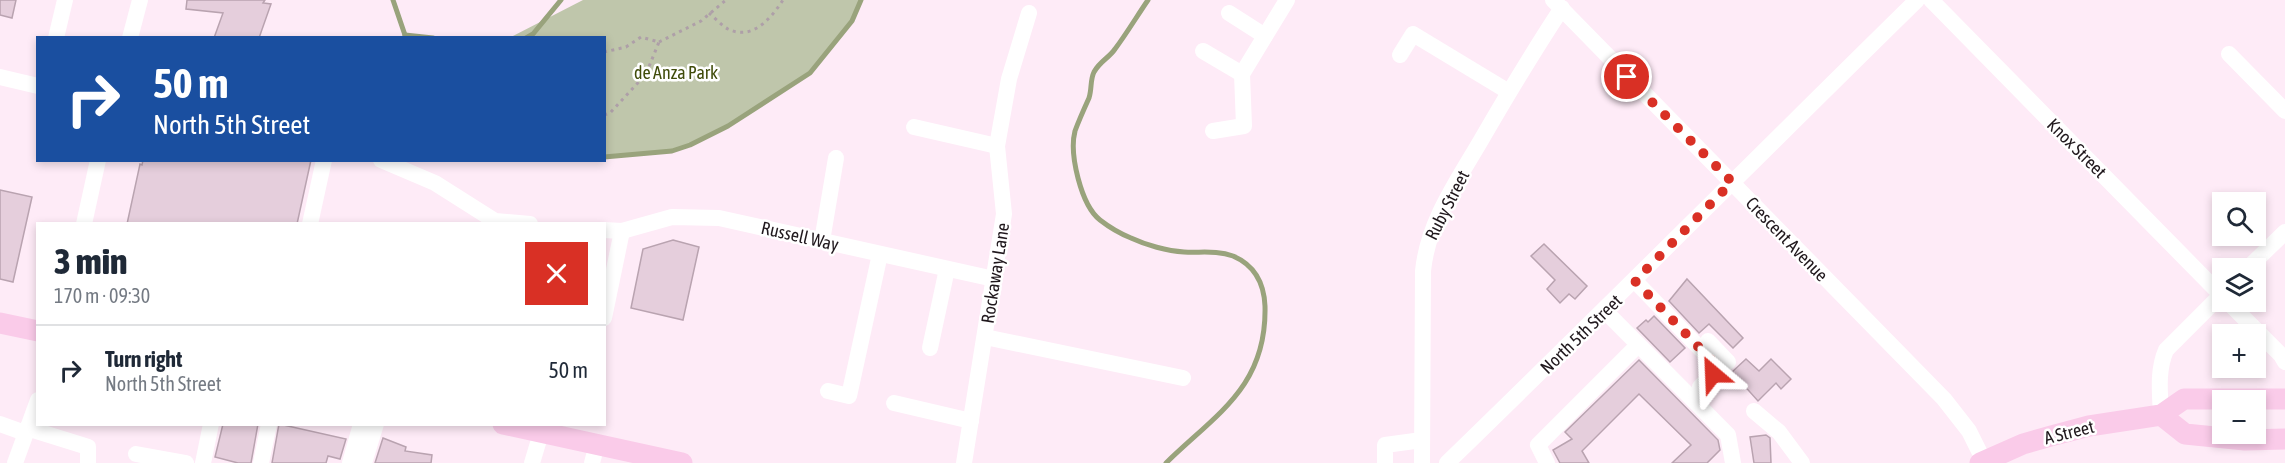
<!DOCTYPE html>
<meta charset="utf-8">
<style>
:root{--surface:#fff;--page:#f6f6f7;--text:#1f2937;--muted:#747a83;--line:#e0e1e3}
body{margin:0;font-family:"Asap Condensed",sans-serif;background:var(--page);color:var(--text);height:100vh;display:flex;flex-direction:column;font-size:22px;white-space:nowrap}
*{box-sizing:border-box;margin:0}
p{font-size:20px;color:var(--muted)}
.icon{flex:none;width:33px;height:33px;fill:none;stroke:currentColor;stroke-width:2;stroke-linecap:round;stroke-linejoin:round}
.map{position:relative;flex:1;overflow:hidden}
.details{position:absolute;left:36px;top:222px;width:570px;height:204px;display:flex;flex-direction:column;background:var(--surface);border-radius:0px;box-shadow:0 3px 9px #0003}
.details>*{flex:none}
.hud{position:absolute;left:36px;top:36px;width:570px;height:126px;border-radius:0px;box-shadow:0 3px 9px #0003;background:#1a4fa0;color:#fff;overflow:hidden}
.buttons{position:absolute;left:2212px;top:192px;display:grid;gap:12px}
.buttons a{display:grid;place-items:center;width:54px;height:54px;border-radius:0px;background:var(--surface);box-shadow:0 3px 9px #0003;font-size:30px}
.pin{position:absolute;display:grid;place-items:center;width:51px;height:51px;color:#fff;margin:-26px;border:3px solid #fff;border-radius:50%;box-shadow:0 2px 6px #0007}
.me{position:absolute;width:66px;margin:-33px;rotate:334deg;stroke-linejoin:round;filter:drop-shadow(0 0 4px #0008)}
.turn{display:flex;align-items:center;gap:21px;height:126px;padding:0 18px;font-size:27px}
.turn .icon{width:78px;height:78px;stroke-width:2.5}
.turn b{display:block;font-size:42px;line-height:51px}
.round{display:grid;place-items:center;flex:none;width:63px;height:63px;border-radius:0px;background:var(--page)}
.head{display:flex;align-items:center;justify-content:space-between;height:102px;padding:0 18px}
h1{font-size:36px;font-weight:800;line-height:45px}
ul{padding:0;list-style:none}
li{display:flex;align-items:center;gap:18px;height:90px;padding:0 18px;border-top:2px solid var(--line)}
li div{flex:1}
li b{display:block;font-size:22px}
li em{font-style:normal}
.map>svg:first-child{display:block}
</style>
<div class="map">
<svg width="2285" height="463" viewBox="0 0 2285 463">
<rect width="100%" height="100%" fill="#feebf7"/>
<path fill="#bfc6ab" d="M583 0H861L852 21 810 73 728 126 690 145 672 151 605 157 604 38 511 37Z"/>
<g fill="none" stroke-linecap="round" stroke-linejoin="round">
<g stroke="#99a37c" stroke-width="5">
<path d="M393 0 406 38"/>
<path d="M1148 0C1137 16 1127 33 1115 49 1109 58 1100 61 1094 72 1090 80 1092 89 1089 98 1084 109 1079 120 1075 131 1069 154 1081 205 1100 220 1109 227 1121 234 1131 238 1146 245 1167 251 1184 252 1200 253 1217 250 1233 256 1254 265 1264 283 1265 306 1267 387 1216 414 1166 463"/>
<path d="M405 35 433 38"/>
<path d="M526 38 533 34 561 0"/>
<path d="M604 157 672 151 690 145 728 126 810 73 852 21 861 0"/>
</g>
</g>
<g fill="#e5cedc" stroke="#b9a3b0" stroke-width="1.5">
<path d="M0 0H16L12 18 0 15Z"/>
<path d="M187 0H265L263 3 271 4 259 38H214L223 13 186 9Z"/>
<path d="M143 160H311L297 224H127L140 164 142 165Z"/>
<path d="M0 190 32 197 13 282 0 279Z"/>
<path d="M673 240 699 247 683 320 631 308 643 249Z"/>
<path d="M1544 244 1587 286 1575 299 1569 294 1560 303 1547 289 1555 280 1531 256Z"/>
<path d="M1687 279 1743 338 1733 348 1709 324 1699 333 1669 301Z"/>
<path d="M1654 316 1685 348 1670 362 1637 328 1646 320 1648 322Z"/>
<path d="M1746 359 1759 371 1771 359 1791 379 1781 389 1776 383 1758 401 1732 372Z"/>
<path d="M1639 360 1718 440 1720 450 1707 463H1672L1691 445 1639 394 1582 451 1589 463H1560L1553 450 1572 439 1565 432Z"/>
<path d="M223 424H258L251 463H238L215 457Z"/>
<path d="M279 424 346 439 340 459 328 456 326 463H272Z"/>
<path d="M1766 435 1770 438 1771 463H1754L1750 437Z"/>
<path d="M383 438 406 447 405 451 432 455 431 463H375Z"/>
</g>
<g fill="none" stroke-linecap="round" stroke-linejoin="round">
<g stroke="#ae9fa8" stroke-width="3" stroke-dasharray="3 4.5" stroke-linecap="butt">
<path d="M709 13C715 18 722 26 728 29 753 41 771 18 783 0"/>
<path d="M659 42 701 21 726 0"/>
<path d="M604 52 626 47 641 37 659 42 646 74 610 113 604 115"/>
</g>
<g stroke="#fff" stroke-width="16">
<path d="M1553 0 1944 399 1969 431 1984 461"/>
<path d="M1931 0 2223 297"/>
<path d="M1229 13 1265 36"/>
<path d="M56 38 65 0"/>
<path d="M130 38 140 0"/>
<path d="M1203 51 1242 74"/>
<path d="M2229 54 2285 111"/>
<path d="M1400 55 1413 34 1509 92"/>
<path d="M0 77 38 86"/>
<path d="M914 127 997 146"/>
<path d="M1213 131 1244 126 1242 74 1287 0"/>
<path d="M381 160 435 183 495 221 530 224"/>
<path d="M84 224 98 160"/>
<path d="M310 224 324 160"/>
<path d="M604 230 622 231 672 217 719 218 994 279"/>
<path d="M822 241 836 158"/>
<path d="M2248 268 2285 232"/>
<path d="M1635 281 1713 362V374L1700 387"/>
<path d="M2228 302 2281 355 2285 362"/>
<path d="M1605 311 1728 435 1733 463"/>
<path d="M604 318 622 231"/>
<path d="M985 337 1183 378"/>
<path d="M1708 341 1728 362"/>
<path d="M930 348 947 269"/>
<path d="M828 391 849 396 880 254"/>
<path d="M894 403 971 421"/>
<path d="M1754 411 1779 432 1802 463"/>
<path d="M2161 415C2160 393 2157 371 2166 350L2223 293"/>
<path d="M0 424 25 433"/>
<path d="M27 428 88 447V463"/>
<path d="M136 454 186 463"/>
<path d="M15 463 38 400"/>
<path d="M203 463 211 424"/>
<path d="M261 463 269 424"/>
<path d="M350 463 361 424"/>
<path d="M364 463 376 424"/>
<path d="M532 463 541 433"/>
<path d="M592 463 597 444"/>
<path d="M964 463 1004 214 997 146 1009 79 1029 13"/>
<path d="M1385 463V445L1422 440"/>
<path d="M1422 463 1423 271C1428 222 1456 183 1480 142 1506 97 1533 52 1562 8"/>
<path d="M1447 463C1605 310 1760 154 1917 0"/>
<path d="M1547 463 1538 445 1638 345"/>
</g>
<g stroke="#facbe9" stroke-width="21">
<path d="M0 323 38 331"/>
<path d="M2161 415 2185 434 2245 440 2285 439"/>
<path d="M503 424 682 463"/>
<path d="M1980 463 2023 444 2051 436 2089 426 2161 415 2184 399H2285"/>
</g>
</g>
<g fill="none" stroke-linecap="round" stroke-linejoin="round">
<path stroke="#d93025" stroke-width="10" stroke-dasharray="0 18" d="M1627 77 1732 182 1635 281 1713 362V374"/>
</g>
<g text-anchor="middle" dominant-baseline="central" stroke-width="5" stroke-linejoin="round" paint-order="stroke">
<g font-size="18" fill="#404c0a" stroke="#fff">
<text x="676" y="72">de Anza Park</text>
</g>
<g font-size="18" fill="#20181d" stroke="#fff">
<text transform="translate(2077 148) rotate(45)">Knox Street</text>
<text transform="translate(1447 205) rotate(-63)">Ruby Street</text>
<text transform="translate(800 236) rotate(13)">Russell Way</text>
<text transform="translate(1787 239) rotate(46)">Crescent Avenue</text>
<text transform="translate(995 273) rotate(-81)">Rockaway Lane</text>
<text transform="translate(1581 334) rotate(-44)">North 5th Street</text>
<text transform="translate(2069 432) rotate(-14)">A Street</text>
</g>
</g>
</svg>
<div class="buttons">
<a><svg class="icon" aria-label="search" viewBox="0 0 24 24"><circle cx="10" cy="10" r="6"/><path d="M15 15l6 6"/></svg></a>
<a><svg class="icon" aria-label="layers" viewBox="0 0 24 24"><path d="M12 4l9 5-9 5-9-5zM3 14l9 5 9-5"/></svg></a>
<a>+</a>
<a>−</a>
</div>
<div class="pin" style="left:1627px;top:77px;background:#d93025"><svg class="icon" aria-label="arrive" viewBox="0 0 24 24"><path d="M6 21V4h12l-3 4 3 4H6"/></svg></div>
<svg class="me" style="left:1713px;top:374px" viewBox="-20 -20 40 40"><path d="M0-17L14 15 0 8-14 15z" fill="#d93025" stroke="#fff" stroke-width="4"/></svg>
<div class="hud">
<div class="turn"><svg class="icon" aria-label="right" viewBox="0 0 24 24"><path d="M7 20v-9h11M14 6l5 5-5 5"/></svg><div><b>50 m</b>North 5th Street</div></div>
</div>
<section class="details">
<div class="head"><div><h1>3 min</h1><p>170 m · 09:30</p></div><a class="round" style="background:#d93025;color:#fff"><svg class="icon" aria-label="close" viewBox="0 0 24 24"><path d="M6 6l12 12M18 6L6 18"/></svg></a></div>
<ul>
<li><svg class="icon" aria-label="right" viewBox="0 0 24 24"><path d="M7 20v-9h11M14 6l5 5-5 5"/></svg><div><b>Turn right</b><p>North 5th Street</p></div><em>50 m</em></li>
</ul>
</section>
</div>
